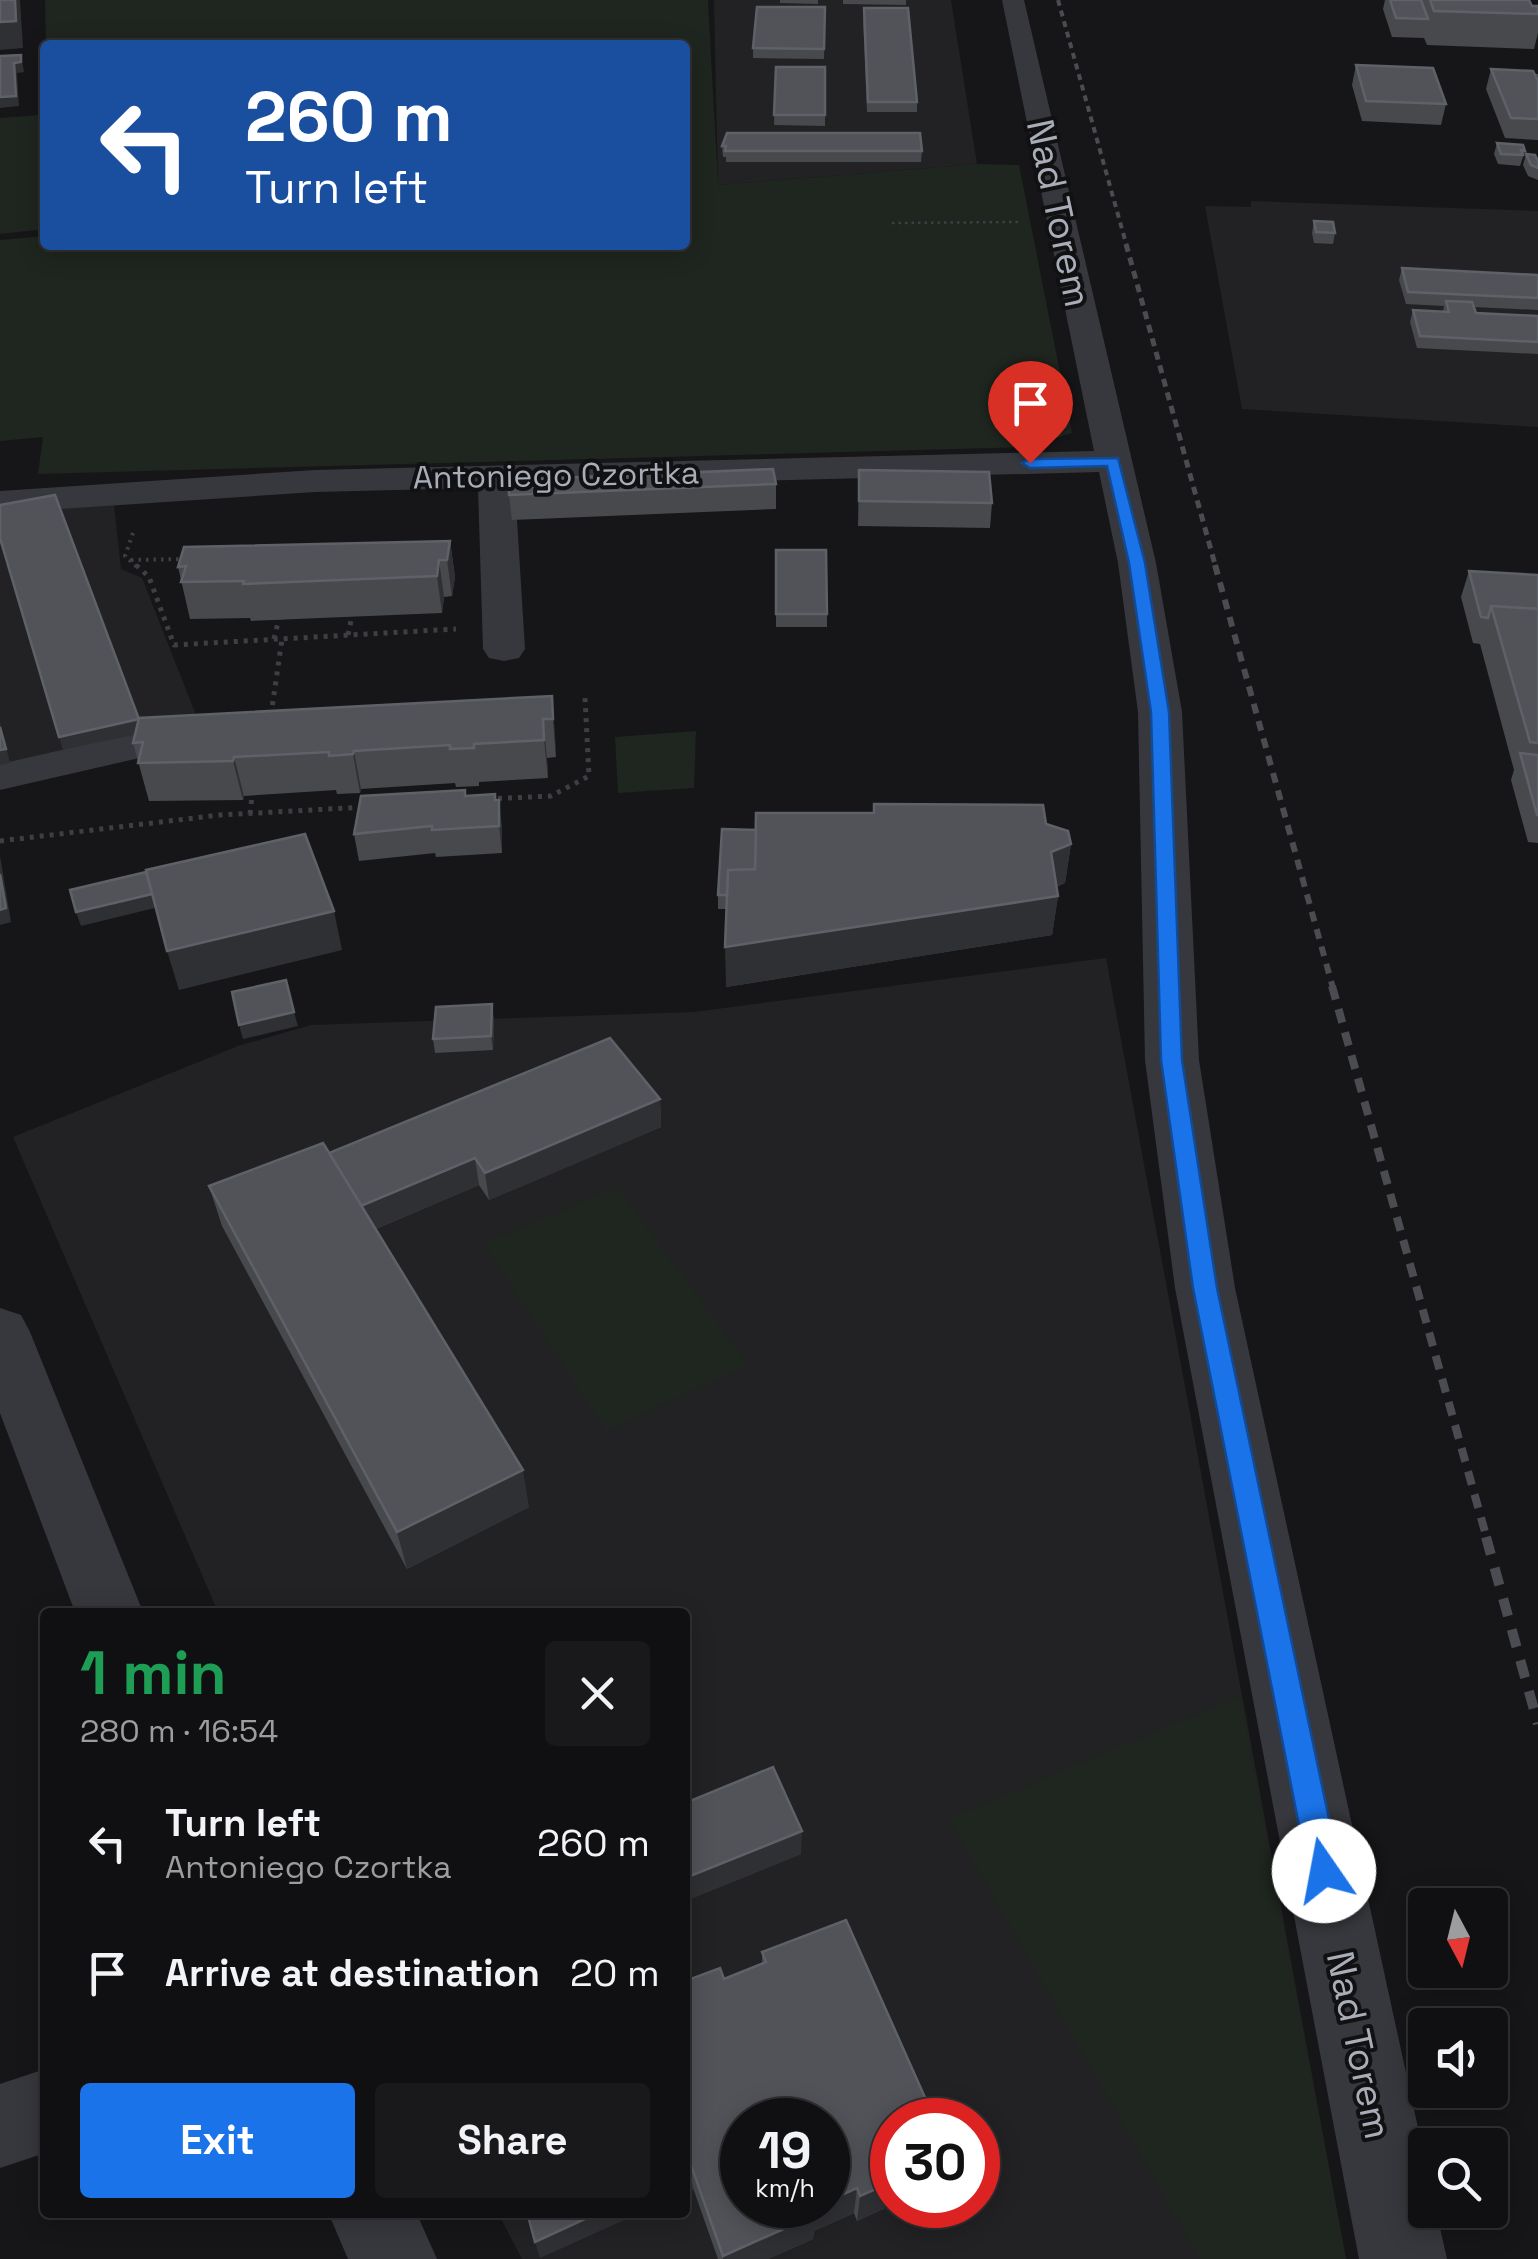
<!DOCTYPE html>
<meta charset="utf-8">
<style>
:root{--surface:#101012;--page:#19191b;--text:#f1f3f6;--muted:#9c9d9f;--line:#303032;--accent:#1a73e8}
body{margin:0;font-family:"Space Grotesk",sans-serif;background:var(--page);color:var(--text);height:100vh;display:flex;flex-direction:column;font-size:38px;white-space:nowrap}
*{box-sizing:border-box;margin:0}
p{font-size:32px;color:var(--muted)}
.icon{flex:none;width:55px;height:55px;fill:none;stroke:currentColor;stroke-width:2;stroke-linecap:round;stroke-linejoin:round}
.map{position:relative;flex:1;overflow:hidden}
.side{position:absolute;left:40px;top:1608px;width:650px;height:610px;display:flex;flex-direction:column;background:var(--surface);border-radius:10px;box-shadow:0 5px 25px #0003,0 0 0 2px var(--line)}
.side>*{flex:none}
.banner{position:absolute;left:40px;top:40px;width:650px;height:210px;border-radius:10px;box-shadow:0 5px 25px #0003,0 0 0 2px var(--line);background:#1a4fa0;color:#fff;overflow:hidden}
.needle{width:65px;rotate:173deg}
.tools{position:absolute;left:1408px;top:1888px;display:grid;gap:20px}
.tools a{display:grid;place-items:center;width:100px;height:100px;border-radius:10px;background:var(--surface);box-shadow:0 5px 25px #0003,0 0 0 2px var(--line);font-size:50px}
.speed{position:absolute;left:720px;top:2098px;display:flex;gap:20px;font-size:50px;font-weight:700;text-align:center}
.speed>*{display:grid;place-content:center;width:130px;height:130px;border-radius:50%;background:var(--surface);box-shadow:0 5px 25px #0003,0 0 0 2px var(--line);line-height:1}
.speed small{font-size:25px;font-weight:400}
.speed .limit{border:15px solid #d22;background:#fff;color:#111}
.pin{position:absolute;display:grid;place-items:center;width:85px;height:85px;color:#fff;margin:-102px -42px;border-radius:50% 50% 50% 0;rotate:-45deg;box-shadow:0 0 10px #0007}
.pin .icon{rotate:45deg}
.me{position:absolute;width:110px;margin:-55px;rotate:348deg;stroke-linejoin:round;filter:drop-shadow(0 0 8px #0008)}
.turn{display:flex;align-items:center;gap:35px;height:210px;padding:0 40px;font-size:45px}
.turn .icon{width:130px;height:130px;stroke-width:2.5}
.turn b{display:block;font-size:70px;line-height:85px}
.round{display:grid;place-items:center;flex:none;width:105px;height:105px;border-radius:10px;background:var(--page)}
.headline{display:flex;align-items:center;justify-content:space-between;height:170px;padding:0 40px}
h1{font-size:60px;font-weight:600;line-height:75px;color:#1e9e55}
.primary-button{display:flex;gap:20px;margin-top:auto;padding:20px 40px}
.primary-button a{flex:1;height:115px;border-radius:10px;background:var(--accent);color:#fff;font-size:40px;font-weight:600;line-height:115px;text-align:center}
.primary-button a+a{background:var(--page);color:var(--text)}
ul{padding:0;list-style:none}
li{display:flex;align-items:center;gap:30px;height:130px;padding:0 40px}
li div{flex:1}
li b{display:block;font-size:38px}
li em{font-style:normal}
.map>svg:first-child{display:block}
</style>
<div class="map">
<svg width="1538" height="2259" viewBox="0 0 1538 2259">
<rect width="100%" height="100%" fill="#161618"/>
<g fill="#222225" fill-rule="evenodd">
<path d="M714 0H951L977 164 718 185Z"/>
<path d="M1251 201 1538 211V427L1242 409 1205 206 1251 207Z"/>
<path d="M114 505 121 569 142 578 200 725 0 770V512Z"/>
<path d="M1106 958 1346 2259H522L498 2213 685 2212V1612H218L13 1137 238 1046 311 1025 694 1012ZM742 2120H828V2205H742ZM892 2120H978V2205H892Z"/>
</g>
<g fill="#1e261f">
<path d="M45 0H708L718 185 977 164 1019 165 1072 433 1028 447 38 474 43 437 0 441V240L45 236V245H685V45H46Z"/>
<path d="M39 115 45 229 0 234V118Z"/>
<path d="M696 731 694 788 618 793 615 737Z"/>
<path d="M617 1187 748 1364 606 1431 484 1244Z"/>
<path d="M1240 1696 1346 2259H1200L949 1819Z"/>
</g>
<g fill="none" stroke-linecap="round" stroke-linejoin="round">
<path stroke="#3d3f44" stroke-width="2.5" stroke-dasharray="2.5 4" stroke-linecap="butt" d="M892 223 1019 222"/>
<g stroke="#3d3f44" stroke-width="4" stroke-dasharray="2.5 5" stroke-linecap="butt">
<path d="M133 533 125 556 138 568"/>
<path d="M131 560 188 559"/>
</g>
<g stroke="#3d3f44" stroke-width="5" stroke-dasharray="4 6" stroke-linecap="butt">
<path d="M136 565 149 577 174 645 456 629"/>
<path d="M348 635 352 616"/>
<path d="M274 639 279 618"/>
<path d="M271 715 282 639"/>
<path d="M488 799 551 796 589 776 585 698"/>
<path d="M250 814 252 796"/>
<path d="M0 841 220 815 366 807"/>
</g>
<g fill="#37383d" fill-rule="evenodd">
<path d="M1002 0H1024L1156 563 1182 712 1199 1060 1235 1288 1425 2160V2210H1436L1447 2259H1359L1175 1288 1145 1060 1138 712 1118 563 1099 472 515 487 525 649 519 658 504 661 489 658 483 649 478 488 315 492 0 513V491L315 470 1094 451Z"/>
<path d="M207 717 222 721 229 730 222 739 0 790V764Z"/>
<path d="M0 1308 21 1315 30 1332 143 1612H75L0 1413Z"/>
<path d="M45 2069V2153L0 2168V2084Z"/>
<path d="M328 2212H416L437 2259H348Z"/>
</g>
<path stroke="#4a4c52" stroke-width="4" stroke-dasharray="6 5" stroke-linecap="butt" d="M1058 0 1127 247"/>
<path stroke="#4a4c52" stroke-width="5" stroke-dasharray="8 6" stroke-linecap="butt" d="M1126 244 1216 568"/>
<path stroke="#4a4c52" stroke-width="6" stroke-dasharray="10 8" stroke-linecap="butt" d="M1215 565 1333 988"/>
<path stroke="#4a4c52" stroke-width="8" stroke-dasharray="14 10" stroke-linecap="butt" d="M1332 986 1487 1539"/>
<path stroke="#4a4c52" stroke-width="10" stroke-dasharray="18 14" stroke-linecap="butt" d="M1486 1537 1538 1724"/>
</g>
<g fill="#47494d">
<path d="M780 0H818V4L780 3Z"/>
<path d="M843 0H906V5L843 4Z"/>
<path d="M1385 0H1529L1532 6H1538V33L1534 49 1427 45 1424 38 1392 37 1383 9Z"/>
<path d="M825 7 824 59 753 58V48Z"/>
<path d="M863 17 917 102V112H867Z"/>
<path d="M1356 65 1446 104 1441 125 1362 121 1352 85Z"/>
<path d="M776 67H825V126L774 125Z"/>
<path d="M1491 69 1538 74V140L1505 138 1486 89Z"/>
<path d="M1497 143 1525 151 1520 166 1498 164 1494 154Z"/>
<path d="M722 146 922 151 921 162H726V157H723Z"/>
<path d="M1526 154 1538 161V180L1528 176 1523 165Z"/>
<path d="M1314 221 1335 233 1333 244 1314 243 1312 233Z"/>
<path d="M1402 268 1538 275V310L1474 307 1476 313 1538 316V354L1417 348 1410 322 1413 310 1443 311 1444 306 1406 304 1399 280Z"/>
<path d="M859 470 992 503 990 528 858 526Z"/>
<path d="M776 484V509L512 520 509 495Z"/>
<path d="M450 541 455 577 452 596 444 597 442 613 251 621 250 618 190 619 178 567Z"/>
<path d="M776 550 827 614V627H776Z"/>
<path d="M1469 571 1538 575V843L1528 842 1511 780 1514 770 1480 644 1473 643 1461 597Z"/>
<path d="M552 696 556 757 547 758 548 778 479 782V786L456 787 455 783 361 789 360 793 337 794 336 790 244 796 243 800 149 801 133 743 135 734 63 750 139 719Z"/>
<path d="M466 796 496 800 502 827V853L436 857 435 853 359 861 354 834Z"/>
<path d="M1046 824 1071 844 1065 883 1056 887 1058 896 1052 935 726 987 727 909H718V895L756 830Z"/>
<path d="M494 1018 493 1050 435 1053 433 1039Z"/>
<path d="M660 1099 661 1127 489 1200 479 1185 376 1229 529 1507 407 1569 222 1226 209 1186 329 1153Z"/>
<path d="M685 1803 801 1854 690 1899 685 1887Z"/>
<path d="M762 1952 892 2120V2205L857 2221 854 2213 814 2231 813 2239 768 2259H718L693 2188V2190L685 2194V1981L724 1979 762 1964Z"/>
</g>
<g fill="#2f3033">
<path d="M15 0H20L23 48 0 50V22Z"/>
<path d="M21 55 24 72 17 73 19 106 0 108V97L14 63Z"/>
<path d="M450 541 455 577 452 596 447 560Z"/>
<path d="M439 560 444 597 442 613 437 576Z"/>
<path d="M552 696 555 734 556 757 553 719Z"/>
<path d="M139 719 143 733 63 750 59 737Z"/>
<path d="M543 719 547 758 548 778 544 740Z"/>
<path d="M0 722 10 763 0 765Z"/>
<path d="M354 751 361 789 360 793 353 754Z"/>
<path d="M234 757 244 796 243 800 233 761Z"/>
<path d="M499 800 502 827V853L499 826Z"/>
<path d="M1071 844 1065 883 1045 891 1051 852Z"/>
<path d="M0 856 11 922 0 925Z"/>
<path d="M155 893 159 907 81 926 76 912Z"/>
<path d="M1058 896 1052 935 726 987 725 947Z"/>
<path d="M334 911 342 950 179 990 167 951Z"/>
<path d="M492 1004 494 1018 493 1050 491 1036Z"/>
<path d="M294 1012 298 1026 243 1039 239 1025Z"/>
<path d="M660 1099 661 1127 489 1200 485 1173Z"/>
<path d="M475 1158 479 1185 364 1234 358 1207Z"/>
<path d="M523 1470 529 1507 407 1569 397 1532Z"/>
<path d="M802 1831 801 1854 690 1899 688 1877Z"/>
<path d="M691 2173 693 2190 685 2194V2175Z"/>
<path d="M892 2182V2205L857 2221 860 2196Z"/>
<path d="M857 2188 854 2213 814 2231 813 2239 768 2259H723V2256L812 2208 818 2205H828V2201Z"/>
<path d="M600 2212H642L540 2258 535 2242Z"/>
</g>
<g fill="#525359" stroke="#5f6168" stroke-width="2.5">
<path d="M0 0H15L16 21 0 22Z"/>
<path d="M1390 0H1421L1428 19 1396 18Z"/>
<path d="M1430 0H1529L1532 6H1538V14L1434 11Z"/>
<path d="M757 7H825L824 49 753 48Z"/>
<path d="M864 8H908L917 102H868Z"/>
<path d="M21 55V62L14 63 16 96 0 97V56Z"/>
<path d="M1356 65 1433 68 1446 104 1366 101Z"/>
<path d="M776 67H825V115H774Z"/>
<path d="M1491 69 1533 71 1538 81V119L1511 118Z"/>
<path d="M727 133H920L922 151H725L726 146H722Z"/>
<path d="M1497 143 1523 145 1525 151 1521 150 1523 155 1501 154Z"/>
<path d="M1526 154 1535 155 1538 161V168L1531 165Z"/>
<path d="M1314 221 1333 222 1335 233 1316 232Z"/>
<path d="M1402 268 1538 275V298L1408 292Z"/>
<path d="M1446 301 1472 302 1476 313 1538 316V342L1420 336 1413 310 1449 312Z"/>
<path d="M773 469 776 484 509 495V480Z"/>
<path d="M859 470 989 472 992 503 859 501Z"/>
<path d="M55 495 139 719 59 737 0 538V505Z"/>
<path d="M450 541 447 560H439L437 576 243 584 244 581 181 582 186 566 178 567 184 547Z"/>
<path d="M776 550H826L827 614H776Z"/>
<path d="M1469 571 1538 575V609L1491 606 1488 618 1481 617Z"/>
<path d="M1491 606 1538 609V743L1530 742Z"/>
<path d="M552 696 553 719H543L544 740 474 744V748L450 749V745L354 751 353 754 329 756V752L234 757 233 761 138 763 143 742 133 743 139 718Z"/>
<path d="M0 727 6 749 0 750Z"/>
<path d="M1520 753 1538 755V815H1537Z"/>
<path d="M465 790V796L495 794V800H499V826L432 830V826L354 834 361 796Z"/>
<path d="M874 804 1043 805 1046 824 1068 831 1071 844 1051 852 1058 896 725 947 728 870 755 869 756 813H874Z"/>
<path d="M722 829 756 830 755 869 728 870 727 895H718Z"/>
<path d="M305 834 334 911 167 951 146 870Z"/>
<path d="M146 872 152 894 76 912 70 890Z"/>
<path d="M0 874 6 908 0 910Z"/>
<path d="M286 980 294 1012 239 1025 232 992Z"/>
<path d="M492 1004 491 1036 433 1039 436 1007Z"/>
<path d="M610 1038 660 1099 485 1173 475 1158 361 1206 329 1153Z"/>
<path d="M323 1143 523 1470 397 1532 209 1186Z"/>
<path d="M773 1767 802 1831 688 1877 685 1870V1803Z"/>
<path d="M846 1920 935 2120H892V2182L860 2196 857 2188 828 2201V2120H742V2205H818L812 2208 815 2215 723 2256 685 2148V1981L720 1968 724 1979 766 1962 762 1952Z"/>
<path d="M685 2156 691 2173 685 2175Z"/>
<path d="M527 2212H600L535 2242Z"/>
</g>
<path fill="#1a73e8" stroke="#114b97" stroke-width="2.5" d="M1118 458 1145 563 1169 712 1182 1060 1217 1288 1340 1871 1335 1882 1324 1886 1313 1882 1308 1871 1193 1288 1161 1060 1151 712 1129 563 1107 466 1030 468 1022 463 1030 459Z"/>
<g text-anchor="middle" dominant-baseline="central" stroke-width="8" stroke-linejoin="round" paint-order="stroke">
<g font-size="32" fill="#a8adb8" stroke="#111113">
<text transform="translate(556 475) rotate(-1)">Antoniego Czortka</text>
</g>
<g font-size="38" fill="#a8adb8" stroke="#111113">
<text transform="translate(1059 213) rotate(78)">Nad Torem</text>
<text transform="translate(1359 2045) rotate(78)">Nad Torem</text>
</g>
</g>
</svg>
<div class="tools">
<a><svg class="needle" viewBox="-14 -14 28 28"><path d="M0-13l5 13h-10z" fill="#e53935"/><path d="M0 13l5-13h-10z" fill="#9c9d9f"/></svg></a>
<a><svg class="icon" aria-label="sound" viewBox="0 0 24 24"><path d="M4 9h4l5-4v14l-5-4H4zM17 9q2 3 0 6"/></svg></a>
<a><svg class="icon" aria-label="search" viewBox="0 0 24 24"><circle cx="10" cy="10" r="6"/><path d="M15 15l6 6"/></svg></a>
</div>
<div class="speed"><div>19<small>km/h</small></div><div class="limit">30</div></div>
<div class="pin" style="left:1030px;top:463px;background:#d93025"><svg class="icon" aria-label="arrive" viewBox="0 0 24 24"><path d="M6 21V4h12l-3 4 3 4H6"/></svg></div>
<svg class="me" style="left:1324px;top:1871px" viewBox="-20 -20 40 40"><circle r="19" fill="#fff"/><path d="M0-13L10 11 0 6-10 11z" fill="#1a73e8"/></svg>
<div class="banner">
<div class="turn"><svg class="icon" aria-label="left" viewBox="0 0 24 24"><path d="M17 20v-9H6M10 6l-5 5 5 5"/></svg><div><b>260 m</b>Turn left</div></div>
</div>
<section class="side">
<div class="headline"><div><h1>1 min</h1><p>280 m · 16:54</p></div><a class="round"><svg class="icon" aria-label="close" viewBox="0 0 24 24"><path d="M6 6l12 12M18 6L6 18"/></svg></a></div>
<ul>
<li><svg class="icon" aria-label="left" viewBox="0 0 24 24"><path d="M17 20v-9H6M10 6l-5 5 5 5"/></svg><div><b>Turn left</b><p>Antoniego Czortka</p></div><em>260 m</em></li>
<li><svg class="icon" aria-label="arrive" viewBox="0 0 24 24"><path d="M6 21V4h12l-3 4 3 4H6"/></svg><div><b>Arrive at destination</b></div><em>20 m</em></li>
</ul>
<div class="primary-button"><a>Exit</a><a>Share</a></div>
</section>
</div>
